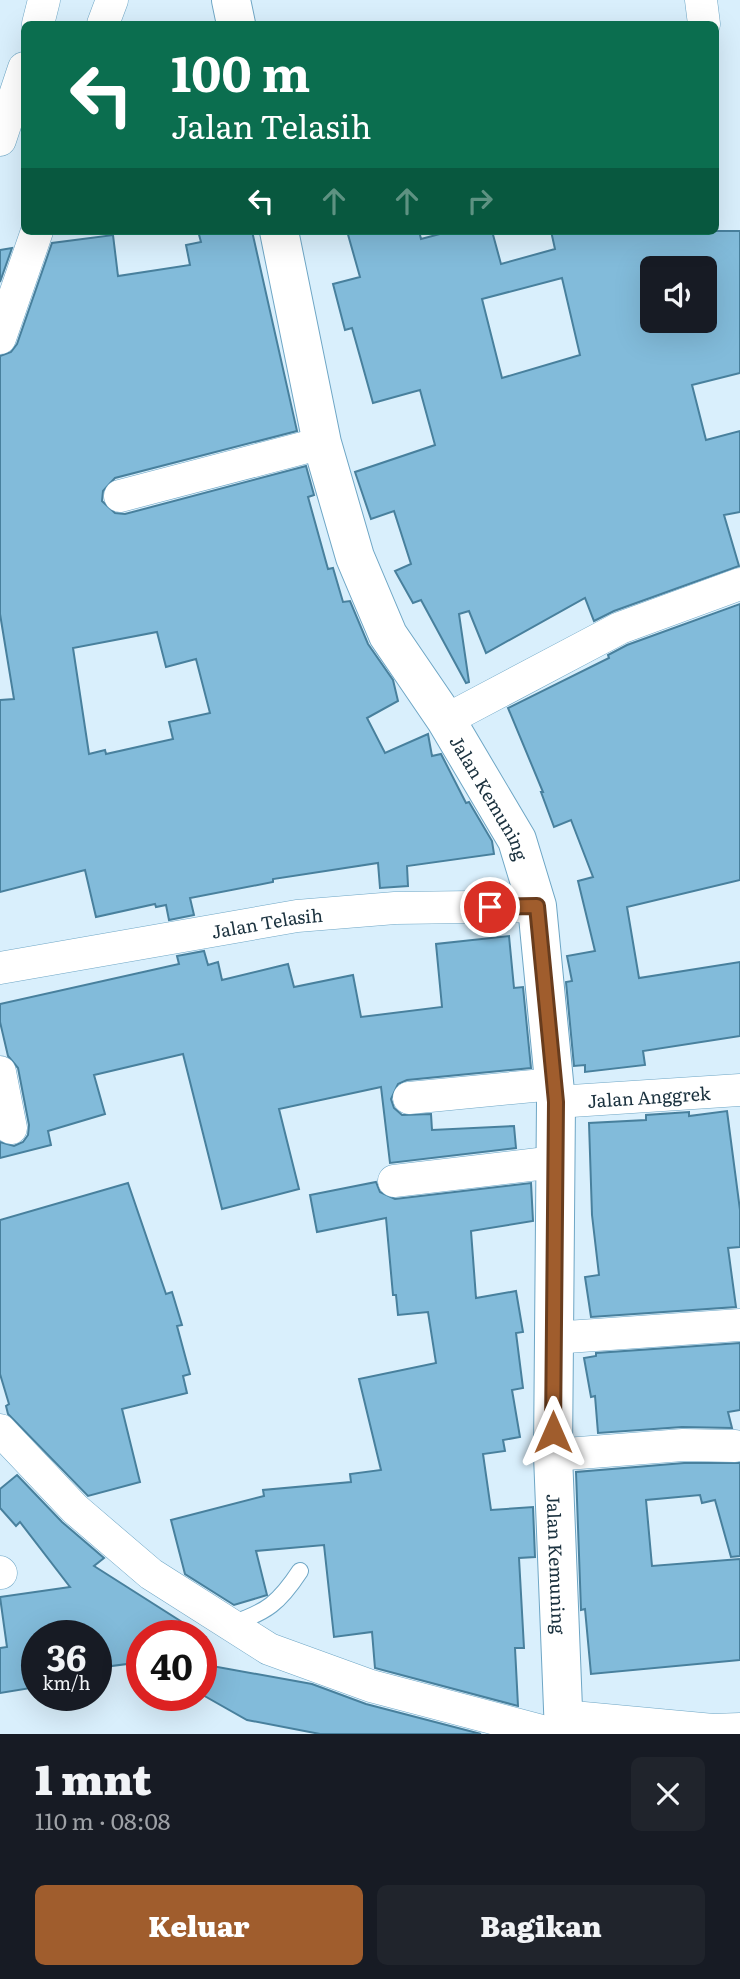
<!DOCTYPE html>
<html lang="id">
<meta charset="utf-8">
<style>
:root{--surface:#171b24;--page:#20242c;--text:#f1f3f6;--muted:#9ea1a6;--accent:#a05d2d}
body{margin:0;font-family:Literata,serif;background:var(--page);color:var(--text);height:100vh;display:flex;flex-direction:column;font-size:26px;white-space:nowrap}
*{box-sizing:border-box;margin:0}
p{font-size:23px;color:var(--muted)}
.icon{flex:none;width:38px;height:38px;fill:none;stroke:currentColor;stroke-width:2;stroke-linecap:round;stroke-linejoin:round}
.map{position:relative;height:1734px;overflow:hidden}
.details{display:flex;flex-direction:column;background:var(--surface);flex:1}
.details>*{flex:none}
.top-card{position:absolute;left:21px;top:21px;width:698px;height:214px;border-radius:10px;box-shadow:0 7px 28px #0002;background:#0b6e4f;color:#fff;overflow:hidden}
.controls{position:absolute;left:640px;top:256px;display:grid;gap:14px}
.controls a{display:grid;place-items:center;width:77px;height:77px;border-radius:10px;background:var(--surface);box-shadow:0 7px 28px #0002;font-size:35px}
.speed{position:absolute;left:21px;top:1620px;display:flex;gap:14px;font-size:35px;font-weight:700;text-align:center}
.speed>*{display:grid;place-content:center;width:91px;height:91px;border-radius:50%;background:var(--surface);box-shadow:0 7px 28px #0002;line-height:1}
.speed small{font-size:18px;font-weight:400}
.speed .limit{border:10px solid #d22;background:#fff;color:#111}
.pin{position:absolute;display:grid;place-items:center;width:60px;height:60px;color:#fff;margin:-30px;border:4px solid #fff;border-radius:50%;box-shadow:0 2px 7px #0007}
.me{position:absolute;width:77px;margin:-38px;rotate:0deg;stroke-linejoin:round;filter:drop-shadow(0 0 5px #0008)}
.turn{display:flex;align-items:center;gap:24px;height:147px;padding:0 35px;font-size:32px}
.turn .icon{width:91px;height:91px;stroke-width:2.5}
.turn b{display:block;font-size:49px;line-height:60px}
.lanes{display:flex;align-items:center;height:66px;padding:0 35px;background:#0003;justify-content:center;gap:35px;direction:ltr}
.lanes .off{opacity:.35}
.round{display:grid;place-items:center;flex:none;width:74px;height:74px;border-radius:10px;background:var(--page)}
.summary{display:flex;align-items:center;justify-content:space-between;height:119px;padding:0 35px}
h1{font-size:42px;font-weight:800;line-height:52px}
.button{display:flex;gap:14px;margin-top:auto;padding:14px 35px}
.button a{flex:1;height:80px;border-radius:10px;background:var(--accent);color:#fff;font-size:28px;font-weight:800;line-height:80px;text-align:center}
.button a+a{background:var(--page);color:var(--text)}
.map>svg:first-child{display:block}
</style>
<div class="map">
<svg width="740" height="1734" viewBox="0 0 740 1734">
<rect width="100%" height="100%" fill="#d9effc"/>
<g fill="#82bbda" stroke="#48809d" stroke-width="2" fill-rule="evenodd">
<path d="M198 231H252L297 431 115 478 103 491 102 501 115 513 125 514 306 466 314 495 308 497 328 569 333 568 343 602 350 601 368 644 393 680 398 701 367 718 385 753 428 734 432 756 441 754 466 803 469 802 492 841 494 854 407 866 408 886 380 888 378 863 273 879V882L190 898 194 915 169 920 166 905 156 907 155 904 96 917 85 870 0 892V700L14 699 0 614V356L11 352 17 344 52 243 113 235 118 276 190 265 186 245 201 242ZM157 632 166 667 196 659 210 713 169 722 173 739 106 754 105 750 89 754 73 648Z"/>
<path d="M347 231H419L421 239 451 231H492L501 264 555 249 551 231H740V373L692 385 706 440 740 431V512L724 515 739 566 614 611 594 621 585 598 486 653 469 611 459 614 469 682 466 683 421 600 413 603 395 571 411 564 394 511 371 519 355 472 435 445 420 390 373 403 352 328 345 330 333 284 360 277ZM653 268H705V320H653ZM562 278 580 355 502 378 482 299Z"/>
<path d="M12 248 0 282V250Z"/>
<path d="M740 604V880L627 907 639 978 740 962V1036L643 1051 645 1065 585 1072V1065L574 1066 566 982 572 981 567 956 595 951 578 881 593 877 571 820 554 827 541 792H543L508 708 609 658 608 655 627 645Z"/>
<path d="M509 936 514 988 523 987 531 1068 407 1080 398 1084 391 1099 394 1108 402 1115 431 1114 432 1130 514 1126 516 1148 390 1163 381 1087 279 1109 299 1189 222 1209 183 1054 94 1075 105 1114 48 1131 51 1145 0 1158V1142L14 1146 23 1142 28 1135 29 1125 18 1068 8 1056 0 1022V1004L179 964 177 956 204 951 208 965 218 962 222 980 288 964 294 987 353 975 361 1017 442 1007 436 944Z"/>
<path d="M727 1111 740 1210V1247L728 1248 736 1307 591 1317 585 1277 599 1275 592 1215 589 1123 646 1120V1115L689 1112V1116Z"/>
<path d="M376 1182 380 1192 395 1199 531 1183 533 1221 471 1231 476 1298 516 1291 523 1332 516 1333 523 1388 512 1390 520 1437 503 1440 505 1451 483 1454 491 1510 533 1507 535 1557 519 1558 524 1648H515L518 1706 375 1668 372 1632 334 1637 324 1545 256 1551 267 1595 234 1605 185 1574 171 1520 264 1496 263 1490 351 1482 350 1474 381 1470 359 1379 436 1363 428 1312 398 1315 396 1295H393L386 1218 317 1232 310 1195Z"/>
<path d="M128 1183 166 1294 172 1292 182 1325 177 1326 190 1374 183 1376 187 1393 122 1409 140 1482 88 1496 8 1414 6 1406 9 1404 0 1374V1220Z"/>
<path d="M740 1343V1410L728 1412 732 1428 682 1427 598 1433 595 1396 591 1397 584 1358 596 1356V1353Z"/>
<path d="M684 1463H740V1556L731 1557 715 1500 702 1503 700 1495 646 1500 652 1566 740 1559V1660L591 1674 585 1609 581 1610 576 1472Z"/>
<path d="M17 1475 62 1522 104 1558 94 1566 204 1636H142V1662L96 1668V1636H37V1687L0 1693V1648L7 1647 0 1597 70 1587 20 1522 16 1526 0 1508V1489Z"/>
<path d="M201 1664 312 1684 366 1704 481 1734H320L247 1720 201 1694Z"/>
</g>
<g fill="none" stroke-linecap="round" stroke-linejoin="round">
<defs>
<path id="service" d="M231 1624C267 1612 279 1603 300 1571"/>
<g id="minor">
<path d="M701 0 704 24"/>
<path d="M38 24 44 0"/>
<path d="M103 24 112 0"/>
<path d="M0 140 24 68"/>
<path d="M0 338 37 231"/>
<path d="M120 496 322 443"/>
<path d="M446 720 620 628 740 584"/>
<path id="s1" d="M0 968 297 916 395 908 537 906"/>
<path d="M0 1072 11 1128"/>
<path d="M409 1098 554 1084"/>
<path id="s2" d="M556 1102 740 1090"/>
<path d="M394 1181 555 1162"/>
<path d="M552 1338 740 1325"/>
<path d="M0 1430 75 1509 151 1574 269 1649 371 1686 553 1734"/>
<path d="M553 1455 683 1445 735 1446"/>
<path d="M0 1572 1 1573"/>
<path d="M562 1716 713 1730 740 1729"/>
</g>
<g id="tertiary">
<path d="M231 0 236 24"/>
<path id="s3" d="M279 231 322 443 355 557 388 635 446 720 517 840 537 906 556 1102 553 1455 564 1734"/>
</g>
</defs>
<use href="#service" stroke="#6ea6c5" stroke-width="18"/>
<use href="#minor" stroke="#6ea6c5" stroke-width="33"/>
<use href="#tertiary" stroke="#6ea6c5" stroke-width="40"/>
<use href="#service" stroke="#fff" stroke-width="16"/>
<use href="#minor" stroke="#fff" stroke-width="32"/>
<use href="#tertiary" stroke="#fff" stroke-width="38"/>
</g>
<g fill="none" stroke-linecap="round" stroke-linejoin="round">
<defs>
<path id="route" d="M490 907 537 906 556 1102 553 1432"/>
</defs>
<use href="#route" stroke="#683c1d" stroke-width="18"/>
<use href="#route" stroke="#a05d2d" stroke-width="12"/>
</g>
<g text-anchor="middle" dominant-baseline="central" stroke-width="5" stroke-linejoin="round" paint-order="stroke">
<g font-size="18" fill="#1a313e" stroke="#fff">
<text stroke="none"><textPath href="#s3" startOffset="612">Jalan Kemuning</textPath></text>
<text stroke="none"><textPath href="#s1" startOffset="271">Jalan Telasih</textPath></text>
<text stroke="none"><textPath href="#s2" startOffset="93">Jalan Anggrek</textPath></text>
<text stroke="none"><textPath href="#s3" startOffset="1390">Jalan Kemuning</textPath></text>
</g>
</g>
</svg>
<div class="controls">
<a><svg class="icon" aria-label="sound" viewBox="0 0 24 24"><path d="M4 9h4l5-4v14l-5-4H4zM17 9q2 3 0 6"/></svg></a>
</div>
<div class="speed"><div>36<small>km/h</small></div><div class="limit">40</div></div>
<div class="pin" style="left:490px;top:907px;background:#d93025"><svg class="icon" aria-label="arrive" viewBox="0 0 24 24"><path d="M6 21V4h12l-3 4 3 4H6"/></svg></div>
<svg class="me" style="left:553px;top:1432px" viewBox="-20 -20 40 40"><path d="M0-17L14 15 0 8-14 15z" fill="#a05d2d" stroke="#fff" stroke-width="4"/></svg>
<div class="top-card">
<div class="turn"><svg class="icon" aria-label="left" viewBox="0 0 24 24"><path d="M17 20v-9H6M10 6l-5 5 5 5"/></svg><div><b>100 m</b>Jalan Telasih</div></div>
<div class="lanes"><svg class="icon" aria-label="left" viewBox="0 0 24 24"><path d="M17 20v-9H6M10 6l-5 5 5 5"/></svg><svg class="icon off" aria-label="ahead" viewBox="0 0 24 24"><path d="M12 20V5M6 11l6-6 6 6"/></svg><svg class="icon off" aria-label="ahead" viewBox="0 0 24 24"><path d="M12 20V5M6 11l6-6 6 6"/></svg><svg class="icon off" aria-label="right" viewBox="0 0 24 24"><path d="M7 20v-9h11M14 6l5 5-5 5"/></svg></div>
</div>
</div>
<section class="details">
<div class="summary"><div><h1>1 mnt</h1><p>110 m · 08:08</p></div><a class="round"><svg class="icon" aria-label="close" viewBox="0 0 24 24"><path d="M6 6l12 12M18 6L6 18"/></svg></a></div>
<div class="button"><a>Keluar</a><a>Bagikan</a></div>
</section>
